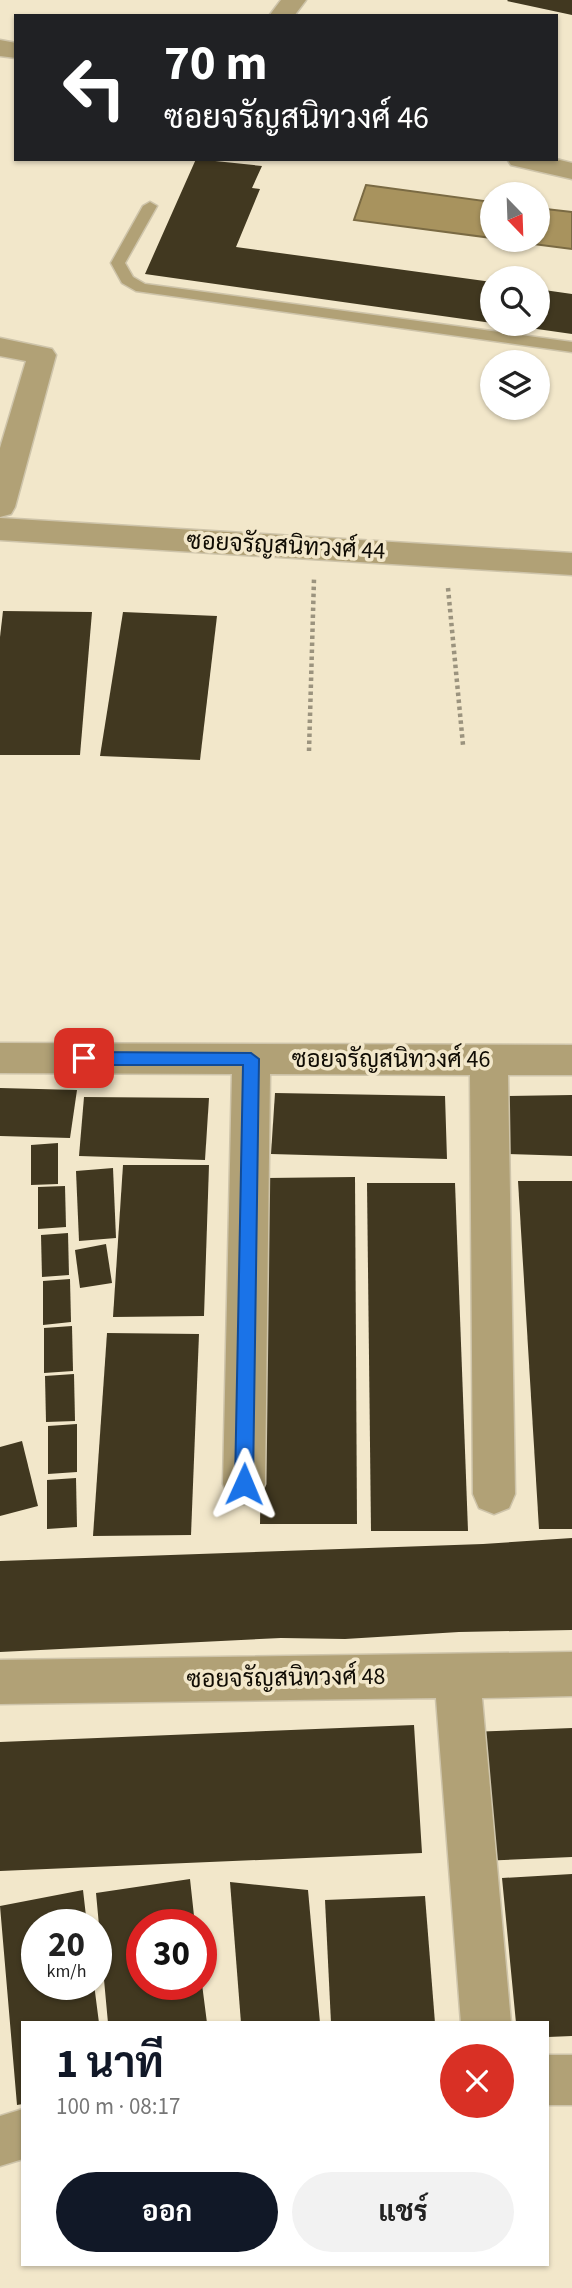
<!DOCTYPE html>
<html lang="th">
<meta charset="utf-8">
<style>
:root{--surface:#fff;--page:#f2f2f2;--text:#222;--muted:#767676;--accent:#111827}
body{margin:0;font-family:"Source Sans 3",Sarabun,sans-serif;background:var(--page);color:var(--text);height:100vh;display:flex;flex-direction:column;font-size:26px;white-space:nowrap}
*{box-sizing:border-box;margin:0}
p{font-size:23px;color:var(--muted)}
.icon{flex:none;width:38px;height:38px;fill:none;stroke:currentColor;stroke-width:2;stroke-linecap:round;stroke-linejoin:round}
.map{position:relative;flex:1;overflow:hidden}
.side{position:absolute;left:21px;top:2021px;width:528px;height:245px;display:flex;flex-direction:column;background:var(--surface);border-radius:0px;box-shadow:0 2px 5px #0004}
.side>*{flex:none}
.hud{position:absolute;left:14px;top:14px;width:544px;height:147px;border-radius:0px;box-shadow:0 2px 5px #0004;background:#202124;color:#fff;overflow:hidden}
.needle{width:46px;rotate:157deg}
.tools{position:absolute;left:480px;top:182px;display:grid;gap:14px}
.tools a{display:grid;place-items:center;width:70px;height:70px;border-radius:50%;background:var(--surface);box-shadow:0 2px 5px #0004;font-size:35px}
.speed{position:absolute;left:21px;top:1909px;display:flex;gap:14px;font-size:35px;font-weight:700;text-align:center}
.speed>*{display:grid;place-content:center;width:91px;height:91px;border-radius:50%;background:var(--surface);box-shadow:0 2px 5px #0004;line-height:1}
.speed small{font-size:18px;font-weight:400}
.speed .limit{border:10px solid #d22;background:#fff;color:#111}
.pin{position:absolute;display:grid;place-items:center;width:60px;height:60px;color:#fff;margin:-30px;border-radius:14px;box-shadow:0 4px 10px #0006}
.me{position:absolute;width:77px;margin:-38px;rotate:1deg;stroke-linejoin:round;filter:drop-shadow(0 0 5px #0008)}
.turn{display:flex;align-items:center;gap:24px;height:147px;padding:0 35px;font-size:32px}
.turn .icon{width:91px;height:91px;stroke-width:2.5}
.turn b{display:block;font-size:49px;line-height:60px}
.round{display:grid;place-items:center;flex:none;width:74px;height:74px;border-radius:37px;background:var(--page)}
.summary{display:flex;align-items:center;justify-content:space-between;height:119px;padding:0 35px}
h1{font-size:42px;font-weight:700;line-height:52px;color:var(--accent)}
.button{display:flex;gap:14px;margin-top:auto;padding:14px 35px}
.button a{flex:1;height:80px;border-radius:42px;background:var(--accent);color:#fff;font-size:28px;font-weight:700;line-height:80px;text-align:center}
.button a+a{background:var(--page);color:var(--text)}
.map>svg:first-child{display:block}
</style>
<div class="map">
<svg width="572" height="2288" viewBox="0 0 572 2288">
<rect width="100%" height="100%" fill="#f2e7ca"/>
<g fill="#a8935e" stroke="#7a6a43" stroke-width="2">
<path d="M366 185 492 202V238L354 220Z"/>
<path d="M537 208 572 212V249L502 240H537Z"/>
</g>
<g fill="#413820">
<path d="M508 0H572V15L507 1Z"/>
<path d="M196 159 262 166 252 188 260 189 236 247 492 282V323L145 274Z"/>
<path d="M537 289 572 294V334L509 325 537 324Z"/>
<path d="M3 611 92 612 80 755H0V637Z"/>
<path d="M123 612 217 616 200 760 100 756Z"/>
<path d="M0 1088 77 1090 70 1138 0 1136Z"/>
<path d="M275 1093 445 1096 447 1159 271 1154Z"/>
<path d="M572 1095V1156L508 1154 506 1096Z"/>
<path d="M84 1097 209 1098 205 1160 79 1156Z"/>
<path d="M58 1143V1184L31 1185V1145Z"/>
<path d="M123 1165H209L204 1316 113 1317Z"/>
<path d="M113 1168 116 1238 79 1241 76 1171Z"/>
<path d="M355 1177 357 1524H260L266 1178Z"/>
<path d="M518 1181H572V1529H539Z"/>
<path d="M367 1183H455L468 1531H371Z"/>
<path d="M65 1186 66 1227 38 1229V1187Z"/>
<path d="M68 1233 69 1275 42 1277 41 1235Z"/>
<path d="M106 1244 112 1283 80 1288 75 1250Z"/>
<path d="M70 1279 71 1322 43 1325V1281Z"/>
<path d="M72 1326 73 1371 44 1373V1328Z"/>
<path d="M107 1333 199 1334 191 1535 93 1536Z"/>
<path d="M74 1374 75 1421 46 1422 45 1376Z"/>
<path d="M77 1424V1472L48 1474V1426Z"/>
<path d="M22 1441 38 1506 0 1516V1447Z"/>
<path d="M76 1478 77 1527 47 1529V1480Z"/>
<path d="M572 1538V1630L459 1632 345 1639 281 1638 0 1652V1561L483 1544Z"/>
<path d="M414 1725 422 1853 0 1871V1742Z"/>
<path d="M572 1728V1857L479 1861 469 1732Z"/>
<path d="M572 1874V2036L548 2037V2023H516L502 1878Z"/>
<path d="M190 1879 195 1925H142V1984H202L207 2023H108L96 1893Z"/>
<path d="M230 1882 308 1890 320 2023H241Z"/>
<path d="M83 1890 87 1925H37V1984H94L99 2023H23V2104L17 2105 0 1906Z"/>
<path d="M425 1896 435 2023H331L325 1900Z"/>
</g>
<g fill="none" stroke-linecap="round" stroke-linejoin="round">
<defs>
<path id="lane" d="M150 202 157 206 125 263 133 277 145 284 572 342V352L136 291 122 283 111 263 143 206Z"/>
<g id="street">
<path d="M281 0H306L294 16H269Z"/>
<path d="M0 40 16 43V58L0 56Z"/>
<path d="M507 159H556L572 163V179L511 165Z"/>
<path d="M0 338 52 349 56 355 15 507 11 514 0 517V448L26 361 0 356Z"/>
<path d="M0 518 572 553V575L0 540Z"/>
<path d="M0 1043 572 1045V1075H508L515 1494 509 1508 494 1514 479 1508 473 1494 470 1075 270 1074 265 1484 259 1498 244 1504 229 1498 223 1484 232 1074 0 1073Z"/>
<path d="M572 1652V1696L482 1698 511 2023H461L436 1698 0 1704V1660Z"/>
<rect x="548" y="2055" width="24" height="50"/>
<path d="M23 2109V2159L0 2166V2116Z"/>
</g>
</defs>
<use href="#lane" stroke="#cec4aa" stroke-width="3"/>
<use href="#street" stroke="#cec4aa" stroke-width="3"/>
<g stroke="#9b937e" stroke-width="4.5" stroke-dasharray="3.5 3.5" stroke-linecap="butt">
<path d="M448 588 463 745"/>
<path d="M309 751 314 579"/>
</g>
<use href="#lane" fill="#b1a176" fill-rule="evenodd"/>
<use href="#street" fill="#b1a176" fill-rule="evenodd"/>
</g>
<path fill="#1a73e8" stroke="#114b97" stroke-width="2" d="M84 1052 251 1053 259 1059 253 1484 250 1490 244 1492 238 1490 235 1484 243 1065H84L76 1058Z"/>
<g text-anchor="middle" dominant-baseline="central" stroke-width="7" stroke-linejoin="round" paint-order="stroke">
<g font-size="24" fill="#100c04" stroke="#f2e7ca">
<text transform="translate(286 546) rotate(3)">ซอยจรัญสนิทวงศ์ 44</text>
<text x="391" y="1059">ซอยจรัญสนิทวงศ์ 46</text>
<text transform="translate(286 1678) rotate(-1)">ซอยจรัญสนิทวงศ์ 48</text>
</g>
</g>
</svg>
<div class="tools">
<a><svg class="needle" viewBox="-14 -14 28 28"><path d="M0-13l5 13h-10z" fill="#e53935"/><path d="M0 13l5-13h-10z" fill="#767676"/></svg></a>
<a><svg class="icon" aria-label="search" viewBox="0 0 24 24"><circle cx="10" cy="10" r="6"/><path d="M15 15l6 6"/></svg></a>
<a><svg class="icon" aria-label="layers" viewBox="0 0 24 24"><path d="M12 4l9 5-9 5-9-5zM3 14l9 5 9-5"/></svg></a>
</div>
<div class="speed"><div>20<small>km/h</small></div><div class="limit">30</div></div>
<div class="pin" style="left:84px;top:1058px;background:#d93025"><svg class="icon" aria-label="arrive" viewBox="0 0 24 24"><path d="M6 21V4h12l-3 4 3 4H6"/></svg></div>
<svg class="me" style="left:244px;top:1484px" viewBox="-20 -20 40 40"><path d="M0-17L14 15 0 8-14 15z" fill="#1a73e8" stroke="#fff" stroke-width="4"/></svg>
<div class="hud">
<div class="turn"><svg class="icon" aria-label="left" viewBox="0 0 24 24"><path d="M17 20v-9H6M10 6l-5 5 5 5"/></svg><div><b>70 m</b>ซอยจรัญสนิทวงศ์ 46</div></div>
</div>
<section class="side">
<div class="summary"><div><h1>1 นาที</h1><p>100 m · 08:17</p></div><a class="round" style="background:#d93025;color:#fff"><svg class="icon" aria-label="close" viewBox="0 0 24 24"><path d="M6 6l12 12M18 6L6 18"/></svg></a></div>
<div class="button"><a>ออก</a><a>แชร์</a></div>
</section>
</div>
